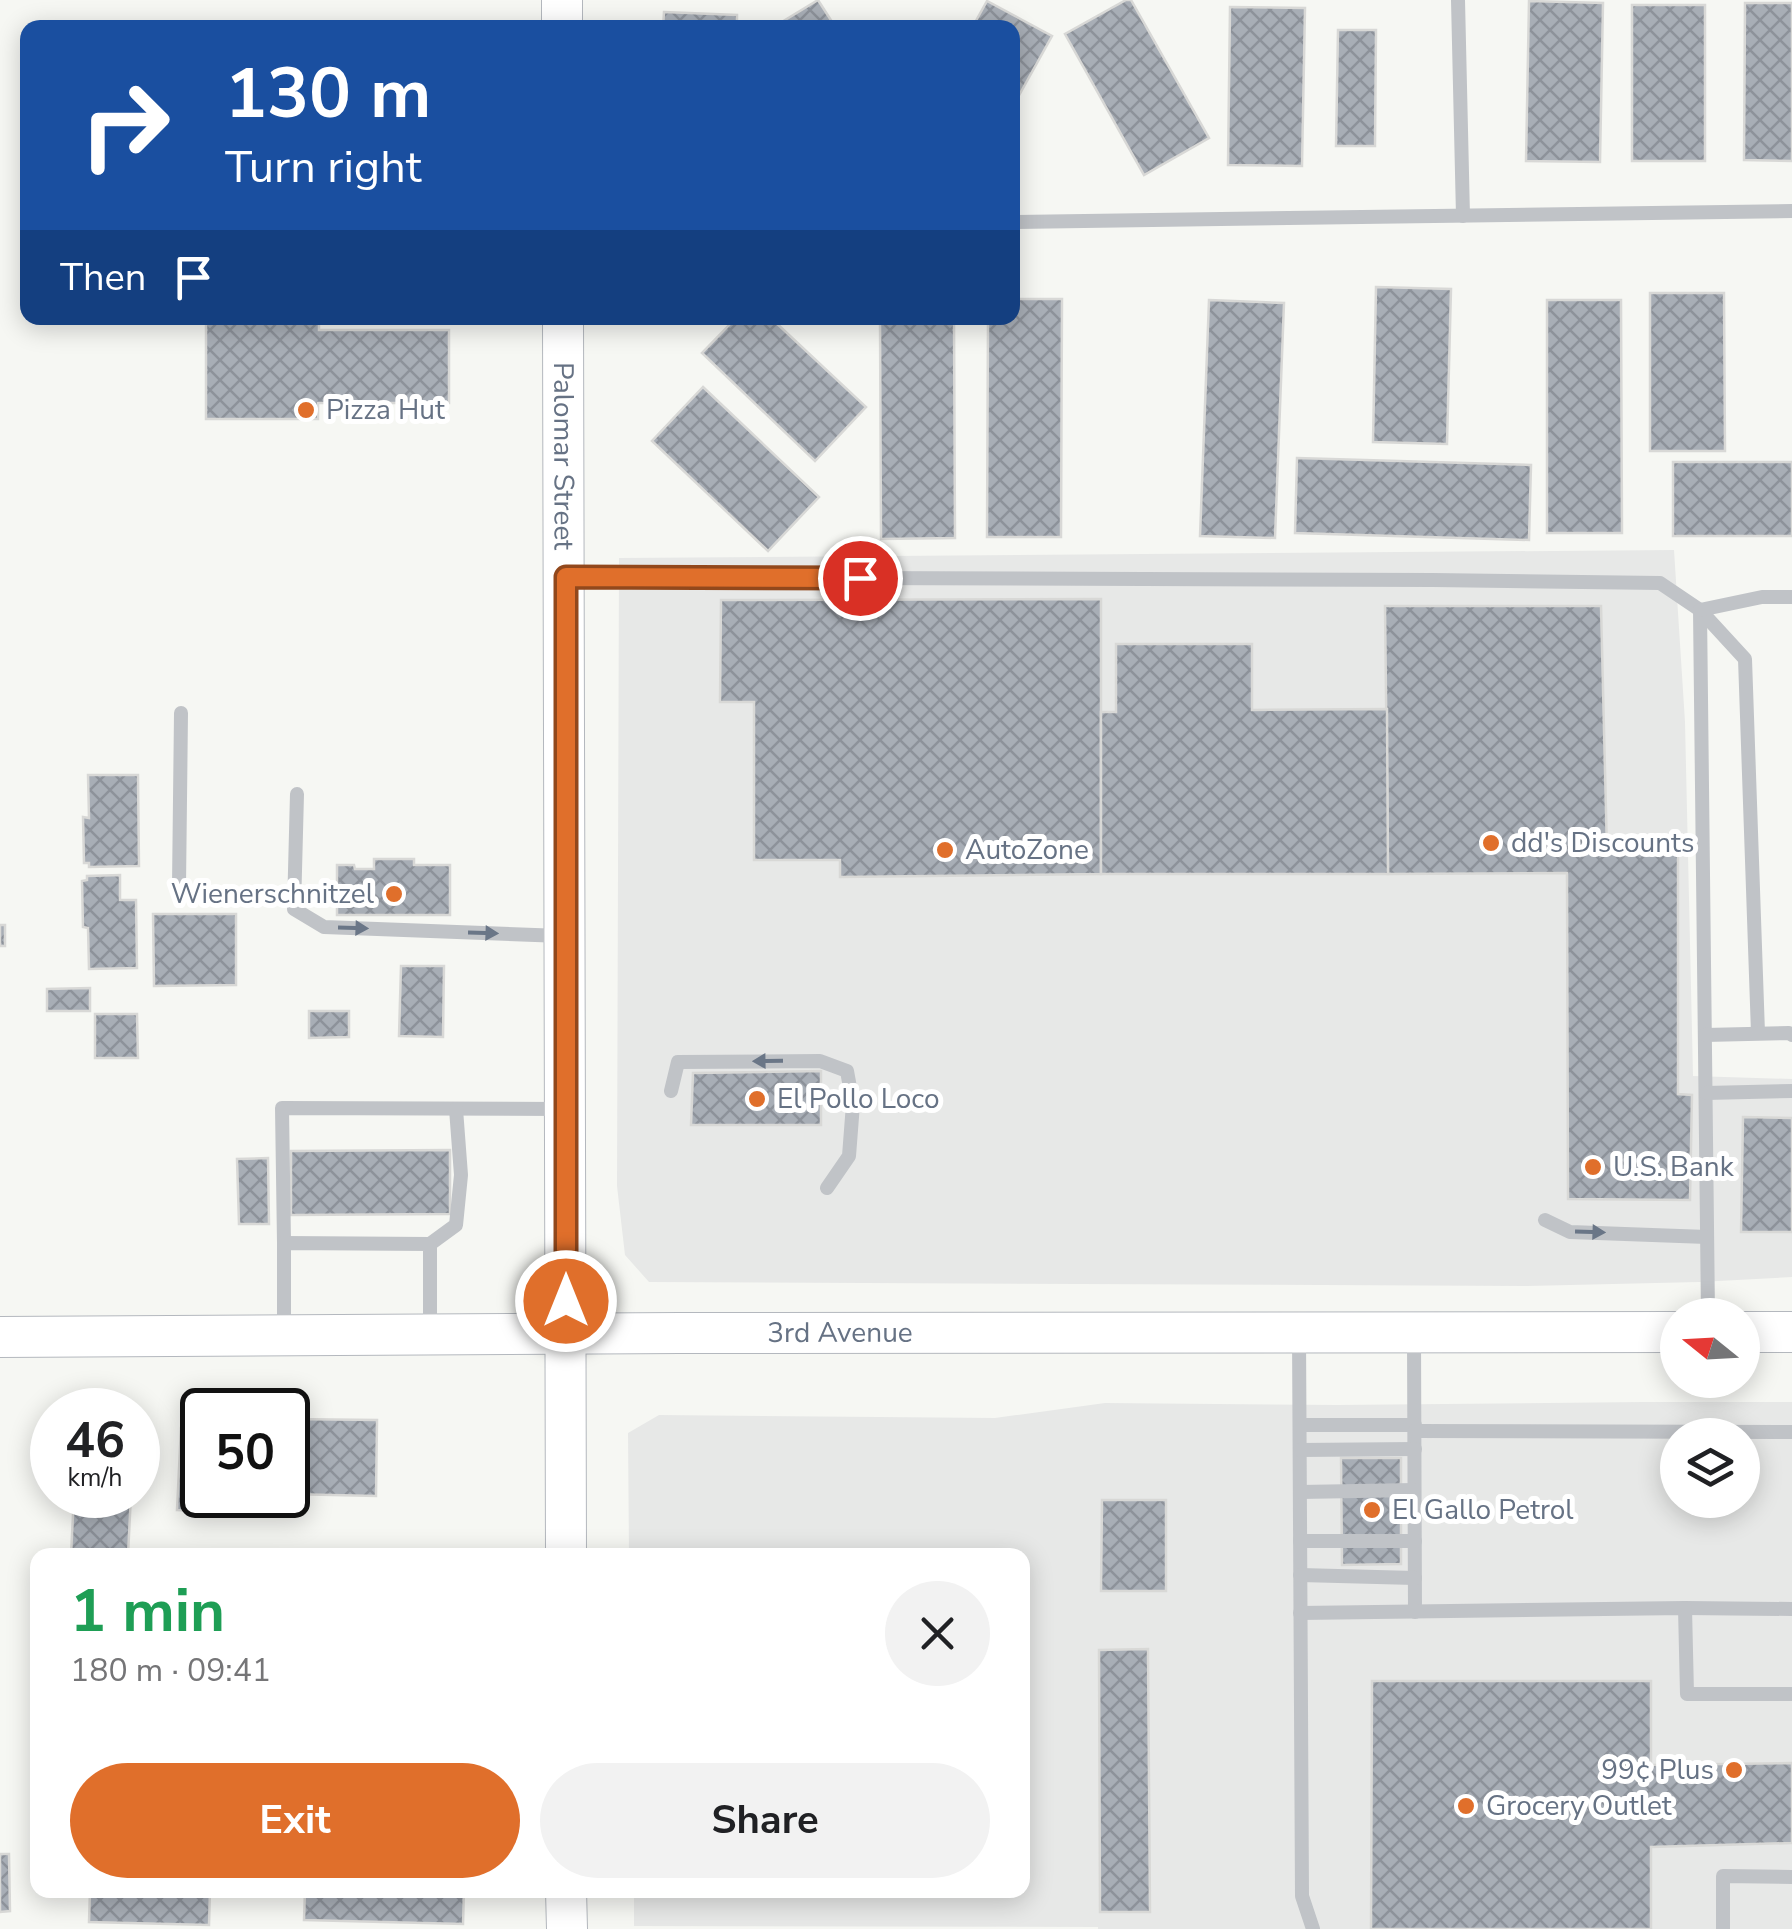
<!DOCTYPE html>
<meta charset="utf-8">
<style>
:root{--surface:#fff;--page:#f2f2f2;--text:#202124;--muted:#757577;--accent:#e06f2b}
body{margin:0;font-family:"Nunito Sans",sans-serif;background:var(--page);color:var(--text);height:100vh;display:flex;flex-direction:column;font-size:38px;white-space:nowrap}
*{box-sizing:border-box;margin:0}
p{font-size:32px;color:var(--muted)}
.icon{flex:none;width:55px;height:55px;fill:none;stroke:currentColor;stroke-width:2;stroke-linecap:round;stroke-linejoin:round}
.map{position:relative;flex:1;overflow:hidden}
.details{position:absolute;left:30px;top:1548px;width:1000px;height:350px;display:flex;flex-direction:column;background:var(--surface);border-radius:20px;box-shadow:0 5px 25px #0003}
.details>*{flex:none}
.hud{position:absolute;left:20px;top:20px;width:1000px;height:305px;border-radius:20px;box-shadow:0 5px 25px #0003;background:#1a4fa0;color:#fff;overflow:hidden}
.needle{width:65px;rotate:288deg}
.buttons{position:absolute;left:1660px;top:1298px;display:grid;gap:20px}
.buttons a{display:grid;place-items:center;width:100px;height:100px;border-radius:50%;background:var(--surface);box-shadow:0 5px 25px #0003;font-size:50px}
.speed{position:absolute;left:30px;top:1388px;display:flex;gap:20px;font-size:50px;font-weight:700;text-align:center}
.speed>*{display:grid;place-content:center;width:130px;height:130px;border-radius:50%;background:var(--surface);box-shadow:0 5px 25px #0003;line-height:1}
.speed small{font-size:25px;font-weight:400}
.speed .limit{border:5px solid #111;border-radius:15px;background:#fff;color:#111}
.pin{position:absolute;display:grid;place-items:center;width:85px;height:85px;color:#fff;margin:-42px;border:5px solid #fff;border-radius:50%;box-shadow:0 2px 10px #0007}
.me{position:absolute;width:110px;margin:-55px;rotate:0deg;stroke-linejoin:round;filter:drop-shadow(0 0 8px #0008)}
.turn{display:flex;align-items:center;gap:35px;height:210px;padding:0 40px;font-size:45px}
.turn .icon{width:130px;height:130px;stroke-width:2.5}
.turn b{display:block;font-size:70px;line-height:85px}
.then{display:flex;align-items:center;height:95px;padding:0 40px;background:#0003;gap:20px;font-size:38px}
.round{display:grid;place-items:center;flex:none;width:105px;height:105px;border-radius:52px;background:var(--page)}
.overview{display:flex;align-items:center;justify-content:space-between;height:170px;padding:0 40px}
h1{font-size:60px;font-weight:700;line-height:75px;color:#1e9e55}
.cta{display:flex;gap:20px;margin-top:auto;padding:20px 40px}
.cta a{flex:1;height:115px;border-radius:60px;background:var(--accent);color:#fff;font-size:40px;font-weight:700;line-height:115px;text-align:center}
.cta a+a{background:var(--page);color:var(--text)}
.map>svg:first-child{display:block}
</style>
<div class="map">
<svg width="1792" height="1929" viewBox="0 0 1792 1929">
<defs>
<pattern id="building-cross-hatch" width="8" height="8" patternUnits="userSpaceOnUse" patternTransform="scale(2.5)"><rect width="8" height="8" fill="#a8aeb6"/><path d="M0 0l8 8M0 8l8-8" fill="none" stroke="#8d929a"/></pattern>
</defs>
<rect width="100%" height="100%" fill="#f6f7f3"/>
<g fill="#e7e8e7" fill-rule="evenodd">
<path d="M1674 550 1685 722 1693 1076 1792 1079V1277L1699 1282 1527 1286 649 1282 625 1255 617 1186 619 558Z"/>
<path d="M1643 1402H1792V1929H1098V1927L634 1926V1890H1022V1555H629L628 1433 659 1415 995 1418 1105 1403 1337 1405ZM1678 1435H1742V1500H1678Z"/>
</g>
<g fill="url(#building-cross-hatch)" stroke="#d8d8d6" stroke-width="2.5">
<path d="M818 0 836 28H772Z"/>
<path d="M1126 0H1131L1209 138 1144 175 1065 34Z"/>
<path d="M987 1 1052 36 1012 108V28H972Z"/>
<path d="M1529 1 1603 3 1600 162 1526 161Z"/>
<path d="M1745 3H1792V161L1744 160Z"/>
<rect x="1632" y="5" width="73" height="156"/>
<path d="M1230 7 1305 8 1302 166 1228 165Z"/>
<path d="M664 12 737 15V28H663Z"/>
<path d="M1338 30H1376L1375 146H1336Z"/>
<path d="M1376 287 1451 289 1447 444 1373 442Z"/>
<path d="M1650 293H1724L1725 451H1650Z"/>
<path d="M1012 299H1062L1061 537H987L988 318H1012Z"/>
<path d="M1209 300 1284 303 1275 538 1200 536Z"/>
<path d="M1547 300H1621L1622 533H1547Z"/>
<path d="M206 318H319V330H449V403H318V419H206Z"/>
<path d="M736 318H771L866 407 815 461 702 353Z"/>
<path d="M880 318H954L955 538 881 539Z"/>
<path d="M703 387 819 497 768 551 652 441Z"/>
<path d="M1297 458 1531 465 1529 540 1295 533Z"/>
<rect x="1673" y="462" width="119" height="74"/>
<path d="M1101 599V874L840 877V860H754V702H720L721 600Z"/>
<path d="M1385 606H1601L1607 852 1678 854V1094L1692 1095 1690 1200 1568 1199 1567 873 1388 874Z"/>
<path d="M1116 644H1252V710L1387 709 1388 874H1101V712H1116Z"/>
<path d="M88 775H138L139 866 89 867V863H84L83 817 89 818Z"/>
<path d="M374 859H414V865H450V915H337V865H354L355 869H374Z"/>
<path d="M120 875V900H136L137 968 89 969 88 928 83 927 82 881 87 880V876Z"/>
<path d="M153 914H236V985L154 986Z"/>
<rect x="0" y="925" width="5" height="21"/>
<path d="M401 966H444L443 1037 399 1036Z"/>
<path d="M90 988V1011H47V989Z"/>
<path d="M309 1011H349V1037L309 1038Z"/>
<path d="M95 1014H137L138 1058H95Z"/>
<path d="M821 1071V1125H691L693 1073Z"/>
<path d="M1743 1117 1792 1118V1232H1741Z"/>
<path d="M450 1150V1214L291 1215V1151Z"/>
<path d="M268 1158 269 1224H239L237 1159Z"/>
<path d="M288 1419 377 1420 376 1496 288 1494Z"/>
<path d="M181 1428 202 1429V1495H228L227 1512 177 1510Z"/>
<path d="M1341 1458H1401V1564L1342 1565Z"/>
<path d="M74 1495H131L128 1555H71Z"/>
<path d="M1102 1500H1166V1591H1101Z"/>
<path d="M1148 1649 1150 1912H1100L1099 1650Z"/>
<path d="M1372 1681H1651V1765L1792 1763V1843L1651 1847V1929H1371Z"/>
<path d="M0 1854H9L10 1911 0 1912Z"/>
<path d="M90 1890H210L209 1925 89 1922Z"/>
<path d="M305 1890H464L463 1924 304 1920Z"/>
</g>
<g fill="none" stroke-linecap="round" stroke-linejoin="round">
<defs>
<g id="secondary">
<path d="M562 0V28"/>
<path id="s1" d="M563 318 566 1555"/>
<path d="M1742 1332H1792"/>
<path id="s2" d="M0 1337 680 1333 1678 1332"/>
<path d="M566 1890 567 1929"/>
</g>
</defs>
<use href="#secondary" stroke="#b4b8be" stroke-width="42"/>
<g stroke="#c0c3c7" stroke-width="14">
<path d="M1458 0 1463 216"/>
<path d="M1012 222 1792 211"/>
<path d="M566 577 1433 580 1660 583 1700 610 1708 1315"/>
<path d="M1700 610 1745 659 1758 1033"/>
<path d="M1700 610 1762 597H1792"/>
<path d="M297 794 294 909 324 927 562 936"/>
<path d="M179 886 181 713"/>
<path d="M1705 1035 1789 1033 1792 1035"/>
<path d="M671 1091 678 1062 820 1061 847 1071 853 1104 849 1156 827 1188"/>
<path d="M1706 1093 1792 1091"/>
<path d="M1545 1220 1570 1232 1707 1237"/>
<path d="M284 1243 282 1108 561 1109"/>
<path d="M430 1244 456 1225 461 1175 456 1109"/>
<path d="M284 1331V1243L430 1244V1333"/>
<path d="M1299 1333 1302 1896 1313 1929"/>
<path d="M1414 1337 1415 1612"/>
<path d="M1300 1425H1415"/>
<path d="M1415 1431 1792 1432"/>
<path d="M1300 1450 1415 1449"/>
<path d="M1300 1492 1414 1490"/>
<path d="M1300 1541H1415"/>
<path d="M1300 1575 1415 1578"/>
<path d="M1685 1608 1792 1609"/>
<path d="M1300 1613 1685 1608 1687 1694H1792"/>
<path d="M1723 1929V1876L1792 1877"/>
</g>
<use href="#secondary" stroke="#fff" stroke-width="40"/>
</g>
<defs><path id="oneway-solid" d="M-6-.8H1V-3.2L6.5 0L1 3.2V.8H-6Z" transform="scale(2.5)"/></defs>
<g fill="#6a7687">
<use href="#oneway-solid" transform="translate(353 928) rotate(2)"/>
<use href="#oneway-solid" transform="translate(483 933) rotate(2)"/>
<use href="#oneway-solid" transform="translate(768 1061) rotate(179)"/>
<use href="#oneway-solid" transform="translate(1590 1232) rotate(2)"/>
</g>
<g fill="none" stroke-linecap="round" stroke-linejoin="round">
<defs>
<path id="route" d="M566 1301V577L860 578"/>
</defs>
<use href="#route" stroke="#92481c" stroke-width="25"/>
<use href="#route" stroke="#e06f2b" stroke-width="18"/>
</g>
<g fill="#e06f2b" stroke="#fff" stroke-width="4">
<circle cx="306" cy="410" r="10"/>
<circle cx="1491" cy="843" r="10"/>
<circle cx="945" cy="850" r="10"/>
<circle cx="394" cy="894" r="10"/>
<circle cx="757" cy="1099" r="10"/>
<circle cx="1593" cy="1167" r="10"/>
<circle cx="1372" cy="1510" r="10"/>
<circle cx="1734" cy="1770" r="10"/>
<circle cx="1466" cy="1806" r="10"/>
</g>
<g text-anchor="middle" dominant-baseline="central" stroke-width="10" stroke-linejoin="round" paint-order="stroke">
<g font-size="28" fill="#667284" stroke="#fff" text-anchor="start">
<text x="326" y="410">Pizza Hut</text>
<text x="1511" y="843">dd's Discounts</text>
<text x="965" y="850">AutoZone</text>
<text x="374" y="894" text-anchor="end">Wienerschnitzel</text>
<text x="777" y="1099">El Pollo Loco</text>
<text x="1613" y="1167">U.S. Bank</text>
<text x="1392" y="1510">El Gallo Petrol</text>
<text x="1714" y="1770" text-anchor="end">99¢ Plus</text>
<text x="1486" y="1806">Grocery Outlet</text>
</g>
<g font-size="28" fill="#667284" stroke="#fff">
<text stroke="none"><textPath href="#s1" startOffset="138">Palomar Street</textPath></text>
<text stroke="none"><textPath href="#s2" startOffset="840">3rd Avenue</textPath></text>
</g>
</g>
</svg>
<div class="buttons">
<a><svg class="needle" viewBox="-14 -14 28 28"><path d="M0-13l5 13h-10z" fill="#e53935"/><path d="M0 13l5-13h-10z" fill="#757577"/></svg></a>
<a><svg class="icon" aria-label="layers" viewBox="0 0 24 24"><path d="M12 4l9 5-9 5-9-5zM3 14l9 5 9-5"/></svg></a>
</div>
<div class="speed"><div>46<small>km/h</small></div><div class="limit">50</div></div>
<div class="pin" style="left:860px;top:578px;background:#d93025"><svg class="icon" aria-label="arrive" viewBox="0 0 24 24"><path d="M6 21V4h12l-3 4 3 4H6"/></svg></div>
<svg class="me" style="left:566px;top:1301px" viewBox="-20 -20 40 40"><circle r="17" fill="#e06f2b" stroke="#fff" stroke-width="3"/><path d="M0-11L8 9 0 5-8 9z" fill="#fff"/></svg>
<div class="hud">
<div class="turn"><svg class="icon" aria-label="right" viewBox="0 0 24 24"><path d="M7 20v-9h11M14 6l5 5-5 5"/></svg><div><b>130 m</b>Turn right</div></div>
<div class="then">Then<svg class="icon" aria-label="arrive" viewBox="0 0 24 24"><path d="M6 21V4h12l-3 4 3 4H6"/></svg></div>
</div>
<section class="details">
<div class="overview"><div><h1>1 min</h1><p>180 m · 09:41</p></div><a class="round"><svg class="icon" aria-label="close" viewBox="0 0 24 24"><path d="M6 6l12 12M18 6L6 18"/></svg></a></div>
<div class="cta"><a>Exit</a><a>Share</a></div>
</section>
</div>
